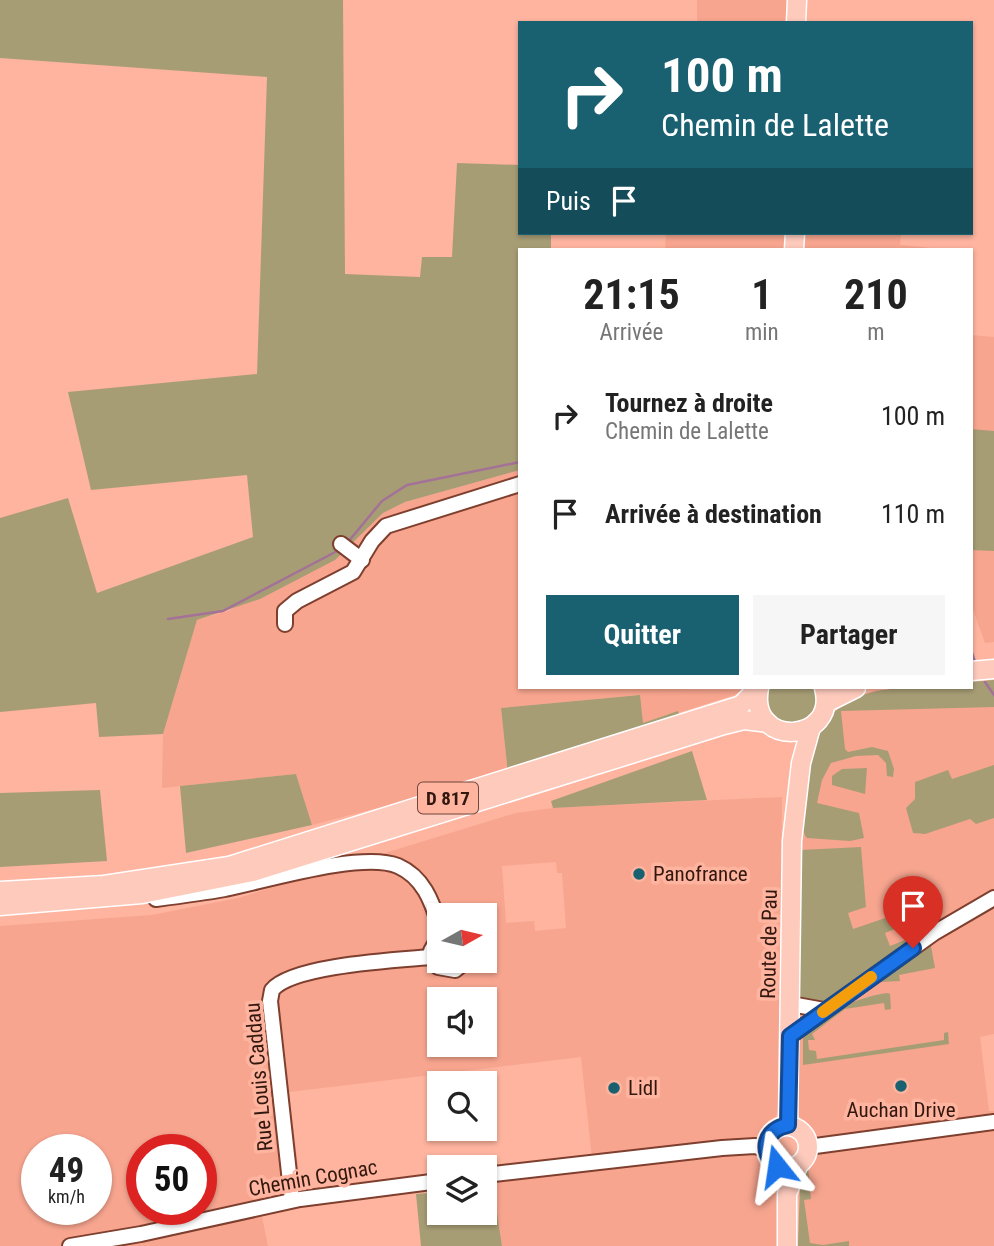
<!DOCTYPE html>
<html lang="fr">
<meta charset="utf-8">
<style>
:root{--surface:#fff;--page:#f6f6f6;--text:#222;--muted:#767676;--accent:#196070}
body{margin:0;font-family:"Roboto Condensed",sans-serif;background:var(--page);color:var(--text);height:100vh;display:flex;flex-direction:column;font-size:26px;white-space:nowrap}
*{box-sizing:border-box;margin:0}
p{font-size:23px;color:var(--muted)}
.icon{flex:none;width:38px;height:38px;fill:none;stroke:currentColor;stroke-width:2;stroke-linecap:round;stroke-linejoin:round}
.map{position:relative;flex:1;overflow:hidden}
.details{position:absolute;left:518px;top:248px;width:455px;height:441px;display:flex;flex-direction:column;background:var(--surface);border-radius:0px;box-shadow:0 2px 5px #0004}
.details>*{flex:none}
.banner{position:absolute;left:518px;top:21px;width:455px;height:214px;border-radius:0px;box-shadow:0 2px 5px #0004;background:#196070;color:#fff;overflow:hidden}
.needle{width:46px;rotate:82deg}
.tools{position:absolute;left:427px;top:903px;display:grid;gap:14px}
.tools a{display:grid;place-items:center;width:70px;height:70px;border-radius:0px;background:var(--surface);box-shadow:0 2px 5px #0004;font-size:35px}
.speed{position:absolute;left:21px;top:1134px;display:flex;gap:14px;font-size:35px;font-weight:700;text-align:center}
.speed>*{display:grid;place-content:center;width:91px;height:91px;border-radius:50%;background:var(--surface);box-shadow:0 2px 5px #0004;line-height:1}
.speed small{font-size:18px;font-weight:400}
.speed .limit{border:10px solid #d22;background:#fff;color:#111}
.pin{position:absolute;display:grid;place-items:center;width:60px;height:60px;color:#fff;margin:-72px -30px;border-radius:50% 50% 50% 0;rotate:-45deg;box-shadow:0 0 7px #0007}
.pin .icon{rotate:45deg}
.me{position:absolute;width:77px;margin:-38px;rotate:345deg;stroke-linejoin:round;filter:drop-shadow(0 0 5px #0008)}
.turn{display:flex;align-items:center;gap:24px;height:147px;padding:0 28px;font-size:32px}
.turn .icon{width:91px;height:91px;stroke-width:2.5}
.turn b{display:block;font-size:49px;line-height:60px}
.then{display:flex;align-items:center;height:66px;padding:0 28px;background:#0003;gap:14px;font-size:26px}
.eta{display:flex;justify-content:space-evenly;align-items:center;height:119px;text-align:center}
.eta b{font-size:42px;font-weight:700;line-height:49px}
.action{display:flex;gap:14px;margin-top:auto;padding:14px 28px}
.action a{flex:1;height:80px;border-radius:0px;background:var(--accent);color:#fff;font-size:28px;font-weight:700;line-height:80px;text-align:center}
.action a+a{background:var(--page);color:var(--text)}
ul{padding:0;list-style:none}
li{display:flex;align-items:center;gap:21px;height:98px;padding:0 28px}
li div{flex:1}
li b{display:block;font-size:26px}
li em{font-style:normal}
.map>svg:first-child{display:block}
</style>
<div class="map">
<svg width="994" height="1246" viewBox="0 0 994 1246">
<rect width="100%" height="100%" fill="#feb49f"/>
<g fill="#f7a58f" fill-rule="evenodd">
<rect x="697" y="0" width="110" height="23"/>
<path d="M666 233H901L900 245 953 250H665Z"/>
<path d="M971 335 994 337V642L985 643 971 604Z"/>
<path d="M520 470V688L742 690 734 695 643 724 639 695 501 708 508 774 312 825 296 774 162 788 163 734 197 620 228 611 365 530 383 513 405 502Z"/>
<path d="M994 680V1034L980 1037 989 1111H994V1246H798L802 1176 818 1153 816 1136 794 1111 799 1003 800 834 816 741 839 705 876 690 971 688V682Z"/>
<path d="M782 797 779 1106 774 1123 761 1133 762 1161 777 1184 778 1246H502L491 1173 592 1158 581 1057 289 1092 303 1207 261 1212 268 1246H0V926L152 915 238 898 516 813 553 808ZM556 862 557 873H562L566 928 535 931 534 921 506 923 502 866ZM439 915H485V961H439ZM439 999H485V1045H439ZM37 1150H96V1209H37ZM142 1150H201V1209H142Z"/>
</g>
<g fill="#a79d75">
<path d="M0 0H343L345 274 420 277 422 257H452L457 163 520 165V233H551V250H520V470L405 502 383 513 335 560 260 599 197 620 163 734 99 737 96 703 0 712V518L68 498 97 593 253 537 247 475 91 490 68 392 257 374 267 77 0 58Z"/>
<path d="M971 429 994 431V551L971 550Z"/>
<path d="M994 680V707L841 711 845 749 848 752 872 747 888 751 894 769 893 777 887 776 886 763 878 755 856 756 831 763 822 780 817 803 859 813 864 838 850 841 807 838C796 823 804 800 806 782 819 676 888 688 971 688V682Z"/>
<path d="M766 688H817L816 709 801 722H782L767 709Z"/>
<path d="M640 695 643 723 678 711 680 717 508 774 501 708Z"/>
<path d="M692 751 707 800 553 808 551 801Z"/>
<path d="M994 765V818L976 824 970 819 925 834 913 833 906 808 915 799V782L948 770 952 779Z"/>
<path d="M867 768 865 794 832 785V776L842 769Z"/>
<path d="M296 774 312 825 186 853 180 786Z"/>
<path d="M100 790 107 861 0 867V793Z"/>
<path d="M861 847 866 907 848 913 853 929 906 911 908 924 885 933 890 946 910 938 912 942 824 1004 799 1003 800 850Z"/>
<path d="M928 946H931L935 968 899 975 900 981 881 982Z"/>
<path d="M887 993 890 994 891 1009 885 1010 884 1003 845 1009 812 1034 815 1040H808L809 1050 816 1051 817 1059 944 1040V1033L948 1032 949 1044 803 1065V1035C833 1012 849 999 887 993Z"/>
<path d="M808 1167 811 1199 804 1200 810 1243 823 1245 849 1241V1246H798L800 1184Z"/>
<path d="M493 1186 502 1246H421L416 1194 439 1192V1213H485V1187Z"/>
</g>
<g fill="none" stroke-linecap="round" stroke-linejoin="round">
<g stroke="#a47197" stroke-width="2.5">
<path d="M348 542 382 501 407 485 520 462"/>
<path d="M168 619 223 611 341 549"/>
<path d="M971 650 975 662"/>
<path d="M985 682 994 695"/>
</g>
<defs>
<g id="minor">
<path d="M341 544 362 560"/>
<path d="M285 624V611L297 601 353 572 372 541 386 526 520 484"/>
<path d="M156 899C179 896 202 893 225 889 265 881 362 851 398 866 423 877 432 901 439 925"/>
<path d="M439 937 431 951 438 967 455 970 466 961"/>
<path d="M791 1004 824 1010"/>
<path d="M790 1036 934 933 994 898"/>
<path d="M808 1147 994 1122"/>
<path d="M485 1175 722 1148 755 1146 766 1149"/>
<path d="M292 1200 270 1001 272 990C292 965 398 960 431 957"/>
<path d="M70 1246 141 1234 300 1199 439 1181"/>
</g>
<g id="major">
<path d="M796 23 797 0"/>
<path d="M794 250 795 233"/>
<path d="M971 671 994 669"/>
<path d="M759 688C747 749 839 744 824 688"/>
<path d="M826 703 856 688"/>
<path d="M0 891 104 885 229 866 741 705 758 688"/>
<path d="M0 906 142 894 253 872 724 725 744 720 768 723"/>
<path d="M788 1125 792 841 801 763 811 727"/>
<circle cx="787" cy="1147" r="21"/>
<path d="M787 1246V1194L798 1166"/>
</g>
</defs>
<use href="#minor" stroke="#7e3f2e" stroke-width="18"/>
<use href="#major" stroke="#fff" stroke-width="21"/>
<use href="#minor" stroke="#fff" stroke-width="14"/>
<use href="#major" stroke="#fdcabc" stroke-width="18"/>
</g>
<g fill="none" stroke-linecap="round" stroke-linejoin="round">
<defs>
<path id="route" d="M777 1166C759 1152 765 1129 788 1125L790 1036 913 948"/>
</defs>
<use href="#route" stroke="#114b97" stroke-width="18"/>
<use href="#route" stroke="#1a73e8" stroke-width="12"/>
<path stroke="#f59e0b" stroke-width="12" d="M823 1012 871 977"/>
</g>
<g fill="#196070" stroke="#feb49f" stroke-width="2.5">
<circle cx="639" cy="874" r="7"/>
<circle cx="901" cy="1086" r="7"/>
<circle cx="614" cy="1088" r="7"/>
</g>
<g text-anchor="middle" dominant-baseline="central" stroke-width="7" stroke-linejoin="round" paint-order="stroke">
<rect fill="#feb49f" stroke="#6f463a" stroke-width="2" x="418" y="782.5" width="60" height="31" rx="5"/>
<g font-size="19" font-weight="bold" fill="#32170f">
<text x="448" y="798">D 817</text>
</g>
<g font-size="21" fill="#32170f" stroke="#feb49f" text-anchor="start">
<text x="653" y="874">Panofrance</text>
<text x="628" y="1088">Lidl</text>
<text x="901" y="1110" text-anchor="middle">Auchan Drive</text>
</g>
<g font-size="21" fill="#32170f" stroke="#feb49f">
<text transform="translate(769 944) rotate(-89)">Route de Pau</text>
<text transform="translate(259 1077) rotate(-95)">Rue Louis Caddau</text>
<text transform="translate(313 1178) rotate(-10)">Chemin Cognac</text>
</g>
</g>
</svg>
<div class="tools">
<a><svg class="needle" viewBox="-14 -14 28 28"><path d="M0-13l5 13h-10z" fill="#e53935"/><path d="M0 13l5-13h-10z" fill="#767676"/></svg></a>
<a><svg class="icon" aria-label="sound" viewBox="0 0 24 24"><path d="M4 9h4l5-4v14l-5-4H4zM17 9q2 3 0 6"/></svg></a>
<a><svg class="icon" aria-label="search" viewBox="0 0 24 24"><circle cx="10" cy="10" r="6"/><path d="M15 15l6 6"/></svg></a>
<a><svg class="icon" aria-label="layers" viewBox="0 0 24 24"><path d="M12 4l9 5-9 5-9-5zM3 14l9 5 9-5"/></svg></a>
</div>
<div class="speed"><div>49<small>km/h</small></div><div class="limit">50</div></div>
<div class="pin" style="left:913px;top:948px;background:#d93025"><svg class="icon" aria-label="arrive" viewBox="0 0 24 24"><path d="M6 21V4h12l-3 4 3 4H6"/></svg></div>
<svg class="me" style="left:777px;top:1166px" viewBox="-20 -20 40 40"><path d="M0-17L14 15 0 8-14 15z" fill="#1a73e8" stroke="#fff" stroke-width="4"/></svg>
<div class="banner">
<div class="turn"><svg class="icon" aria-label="right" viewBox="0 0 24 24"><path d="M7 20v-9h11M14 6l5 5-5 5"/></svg><div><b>100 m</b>Chemin de Lalette</div></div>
<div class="then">Puis<svg class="icon" aria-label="arrive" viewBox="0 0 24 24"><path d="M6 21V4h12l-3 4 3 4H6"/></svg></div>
</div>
<section class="details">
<div class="eta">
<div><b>21:15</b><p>Arrivée</p></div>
<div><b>1</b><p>min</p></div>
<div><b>210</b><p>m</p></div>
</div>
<ul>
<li><svg class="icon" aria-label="right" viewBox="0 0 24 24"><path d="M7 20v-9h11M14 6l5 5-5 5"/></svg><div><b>Tournez à droite</b><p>Chemin de Lalette</p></div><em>100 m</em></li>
<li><svg class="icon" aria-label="arrive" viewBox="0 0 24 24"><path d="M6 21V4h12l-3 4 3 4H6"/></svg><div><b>Arrivée à destination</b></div><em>110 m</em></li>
</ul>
<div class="action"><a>Quitter</a><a>Partager</a></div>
</section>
</div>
